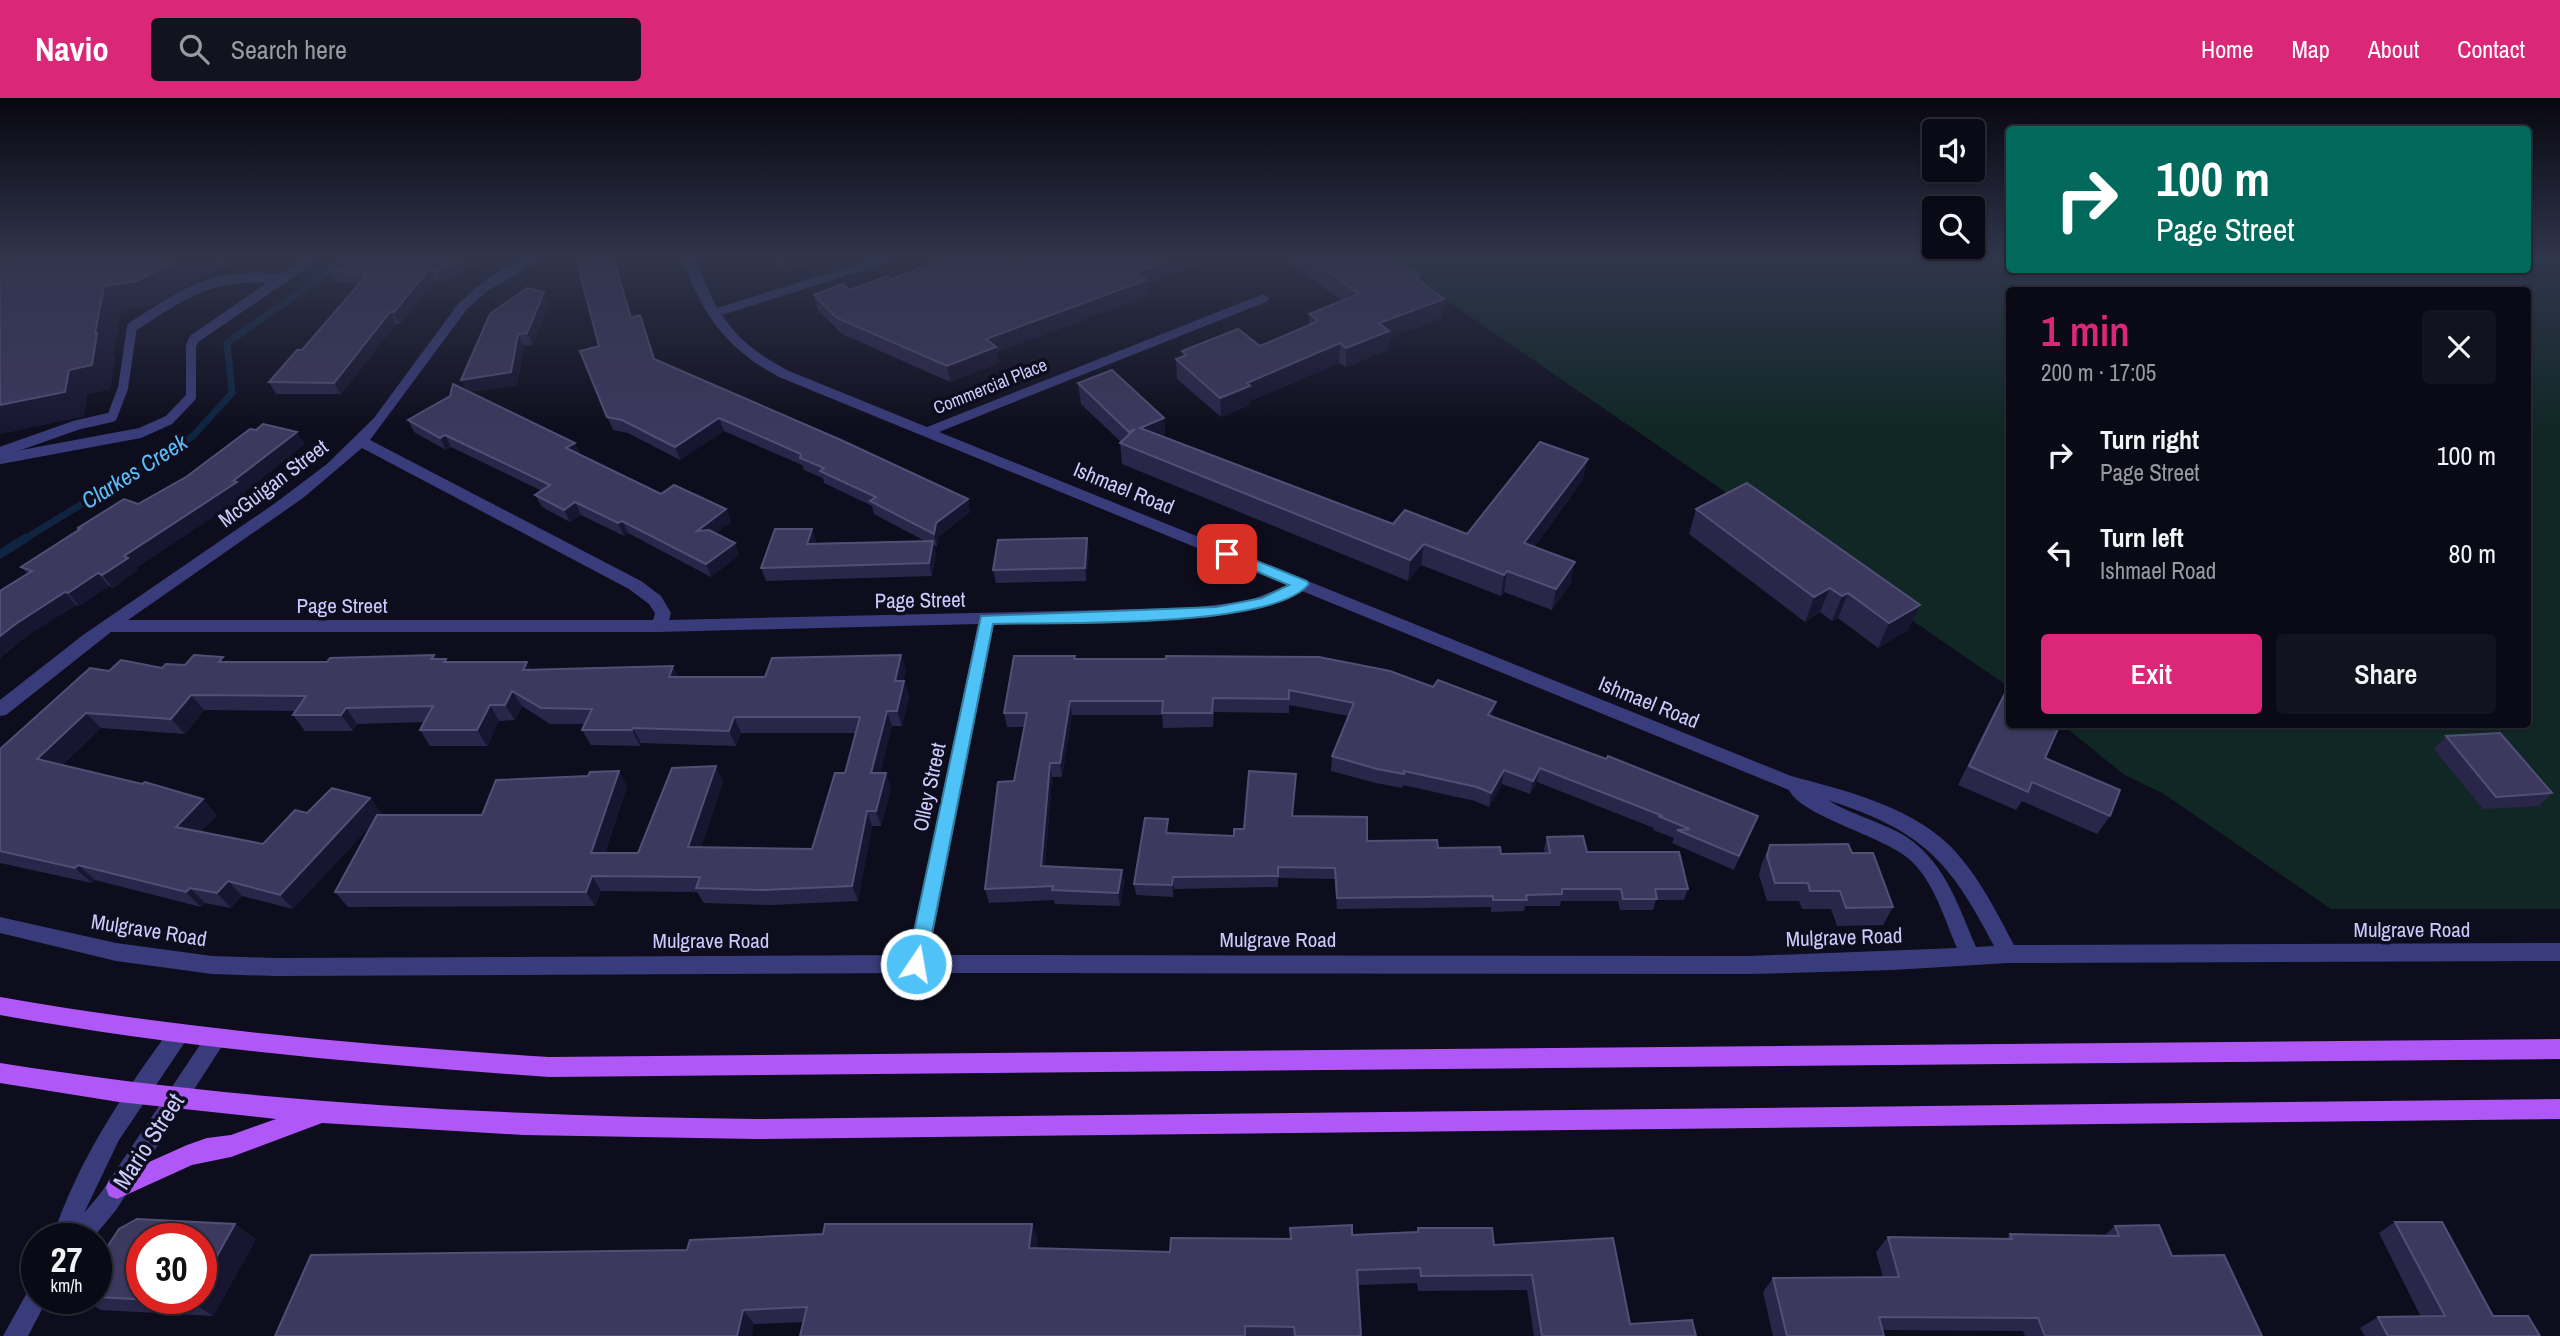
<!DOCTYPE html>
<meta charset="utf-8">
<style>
:root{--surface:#0a0a16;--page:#13131f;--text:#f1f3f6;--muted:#999aa1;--line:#2a2b35;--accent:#db2777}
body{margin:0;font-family:"Archivo Narrow",sans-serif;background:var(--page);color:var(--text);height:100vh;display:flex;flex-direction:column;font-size:26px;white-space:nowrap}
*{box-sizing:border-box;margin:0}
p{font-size:23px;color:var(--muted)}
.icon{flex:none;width:38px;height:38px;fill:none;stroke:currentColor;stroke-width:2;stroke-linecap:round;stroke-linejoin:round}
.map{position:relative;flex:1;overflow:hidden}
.side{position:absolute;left:2006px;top:189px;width:525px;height:441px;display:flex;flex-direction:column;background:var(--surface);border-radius:7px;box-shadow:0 2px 5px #0004,0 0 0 2px var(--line)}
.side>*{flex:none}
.top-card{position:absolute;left:2006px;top:28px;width:525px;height:147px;border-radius:7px;box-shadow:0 2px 5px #0004,0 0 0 2px var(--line);background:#00695c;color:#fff;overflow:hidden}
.tools{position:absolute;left:1922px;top:21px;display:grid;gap:14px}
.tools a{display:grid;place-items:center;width:63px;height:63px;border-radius:7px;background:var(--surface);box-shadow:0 2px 5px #0004,0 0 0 2px var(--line);font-size:35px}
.speed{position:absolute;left:21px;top:1125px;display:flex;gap:14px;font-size:35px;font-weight:700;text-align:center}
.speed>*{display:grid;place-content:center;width:91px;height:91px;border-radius:50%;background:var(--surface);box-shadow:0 2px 5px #0004,0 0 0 2px var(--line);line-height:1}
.speed small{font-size:18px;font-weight:400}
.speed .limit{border:10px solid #d22;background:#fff;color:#111}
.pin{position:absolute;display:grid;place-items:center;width:60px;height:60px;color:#fff;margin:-30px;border-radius:14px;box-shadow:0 4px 10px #0006}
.me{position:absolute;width:77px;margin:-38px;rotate:12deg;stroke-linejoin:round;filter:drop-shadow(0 0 5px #0008)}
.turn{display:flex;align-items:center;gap:24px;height:147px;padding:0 35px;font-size:32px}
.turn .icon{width:91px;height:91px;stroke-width:2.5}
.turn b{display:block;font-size:49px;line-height:60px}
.round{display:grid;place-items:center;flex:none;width:74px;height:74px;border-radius:7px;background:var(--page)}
.overview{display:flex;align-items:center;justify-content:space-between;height:119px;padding:0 35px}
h1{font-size:42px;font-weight:600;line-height:52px;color:var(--accent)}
.action{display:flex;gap:14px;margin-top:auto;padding:14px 35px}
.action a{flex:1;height:80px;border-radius:7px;background:var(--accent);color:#fff;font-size:28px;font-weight:600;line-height:80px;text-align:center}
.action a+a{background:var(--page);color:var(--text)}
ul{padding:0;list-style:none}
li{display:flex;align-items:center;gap:21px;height:98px;padding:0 35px}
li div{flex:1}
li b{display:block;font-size:26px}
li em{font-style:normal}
header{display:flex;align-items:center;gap:42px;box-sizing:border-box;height:98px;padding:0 35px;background:var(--accent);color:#fff}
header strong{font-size:33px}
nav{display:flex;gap:38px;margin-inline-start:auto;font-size:24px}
.search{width:490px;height:63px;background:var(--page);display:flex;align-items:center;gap:18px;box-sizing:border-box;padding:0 24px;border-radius:7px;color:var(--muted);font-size:26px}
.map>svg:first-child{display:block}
</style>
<header>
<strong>Navio</strong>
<div class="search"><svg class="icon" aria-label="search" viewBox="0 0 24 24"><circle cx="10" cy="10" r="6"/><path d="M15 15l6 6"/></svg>Search here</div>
<nav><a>Home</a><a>Map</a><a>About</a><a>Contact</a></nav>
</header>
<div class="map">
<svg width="2560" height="1238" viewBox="0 0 2560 1238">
<rect width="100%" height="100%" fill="#0e0d1d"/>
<path fill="#102725" d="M1385 160H2009V172H2527V160H2560V811H2331L2164 696 2123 676 2063 627 2527 626V192H2009V589Z"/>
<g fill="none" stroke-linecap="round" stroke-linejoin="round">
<path stroke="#0e2440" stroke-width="7" d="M23 442 193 338 232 295 227 245 348 160"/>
<path stroke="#0e2440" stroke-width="9" d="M0 456 26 440"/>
<g stroke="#393c7a" stroke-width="10">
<path d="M0 354 77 327 112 319 123 290 132 229C186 194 214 173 281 181"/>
<path d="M0 361 140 335 169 322 191 299V248L194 241 312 160"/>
</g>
<g fill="#393c7a" fill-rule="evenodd">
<path d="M528 160H543L487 193 467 211 370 342 641 483 661 498 671 515 669 522 1189 510 1248 503 1288 487 779 279C725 250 702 216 682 160H694L717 210 876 160H894L892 163 722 217C739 243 762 259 789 273L927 329 1263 196 1269 200 1268 203 939 334 1791 678C1843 692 1906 707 1947 745 1976 773 1995 811 2014 847L2560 845V863L2008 865 1893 872 1749 876 917 875 276 878 212 876 116 863 0 835V819L116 845 212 858 276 860 909 857 978 526 659 534H111L6 617 0 618V602L83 537 274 406 327 366 374 320 458 206 478 188 502 171ZM362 350 629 491 649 506 655 515 653 522H128L303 400ZM1302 493 1789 692C1801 718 1883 738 1909 761 1934 783 1944 820 1957 850L1749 858 929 857 994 526 1204 520 1262 510ZM1828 702C1922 733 1949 761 1994 848L1976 849C1957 805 1943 758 1898 734 1875 722 1850 716 1828 702Z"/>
<path d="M178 928 185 930 189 937 185 944 119 1042 84 1115 100 1096 208 935 215 933 222 935 226 942 116 1112 92 1141H52C78 1062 122 997 171 930Z"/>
<path d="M37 1187V1200H48L28 1238H3L29 1191Z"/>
</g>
<g fill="#b057f8" fill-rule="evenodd">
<path d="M0 899C182 931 365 947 549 959L2560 941V961L549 979C365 966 182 950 0 917Z"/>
<path d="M0 965C251 1005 502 1018 756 1021L2560 1001V1021L756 1041 523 1037 322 1025 231 1059 192 1067 117 1101 109 1098 106 1090 109 1082 187 1047 207 1040 231 1037 276 1021 119 1004 0 985Z"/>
</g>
</g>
<g fill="#2a264a" fill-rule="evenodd">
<path d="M0 160H246L229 170 223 169 153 207 121 212 113 256 115 259 110 291 87 296 84 318 0 336Z"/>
<path d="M613 160 632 219 640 217 655 262 968 401 970 414 939 438 937 449 934 447 936 456 932 478 766 483 761 470 812 431 816 443 815 445 925 443 874 416 872 408 824 385 823 380 804 372 802 367 724 333 680 362 628 335 613 332 580 253 599 248Z"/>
<path d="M771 160H824L784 174Z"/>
<path d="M939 160H1218L1146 186 1147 198 997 254 999 265 950 284 842 236 818 212 814 197 849 192 892 181 939 163Z"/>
<path d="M1283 160H1393L1420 183 1444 201 1442 220 1389 240 1388 252 1346 269 1339 265 1250 303V307L1221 319 1177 281 1176 261 1183 259 1182 253 1260 248 1309 227V216L1342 203Z"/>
<path d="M488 162 442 185 434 182 400 226H396L341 296H276L269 284 302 252 359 186 334 183 328 171Z"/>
<path d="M549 207 533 247 524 248 517 287 469 294 581 357 661 396 726 411 731 424 715 435 735 445 739 457 711 479 628 435 624 438 581 417 570 424 542 409 535 397 542 393 451 349 446 352 414 334 408 322 467 293 461 282Z"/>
<path d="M1078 285 1164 320 1165 339 1393 426 1467 436 1583 382 1534 449 1571 485 1552 512 1504 494 1501 498 1421 467 1408 483 1122 366 1120 345 1121 344 1081 306Z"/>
<path d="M305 346 244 394 246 397 136 470 138 472 113 490 109 488 79 508 76 507 28 537 0 560V493L28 476 21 469 79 432 78 430Z"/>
<path d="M1747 385 1908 532 1878 550 1838 520 1832 523 1820 514 1805 524 1689 436 1696 411Z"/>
<path d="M1087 440 1089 453 1086 483 996 485 993 472Z"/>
<path d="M434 557 436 561H446L448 564 531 571 679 579H765L901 557 906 572 903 583H904L909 599 902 628H892L880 675H886L891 691 881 728H872L858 803 770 807 704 805 697 794 601 793 595 808 348 809 335 794 371 727 293 811 242 798 231 810 205 805 201 809 95 782 92 785 0 765V651L109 573 162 570 185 567 227 564H327ZM522 608 550 626H585L582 632 591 647 640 648 641 645 736 648 741 635H856L845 675 812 751 701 749 723 683 638 755H605L627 688 482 717H380L382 716 370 700 307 715 263 746 200 734 217 717 62 667 101 630 185 636 204 612 296 613 293 617 305 633H353L357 626 424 624 420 632 430 648H487L499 623 515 622Z"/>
<path d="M1075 561 1493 618V619L1752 732 1734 772 1672 745 1674 740 1653 732 1654 730 1537 684 1530 696 1502 686 1489 709 1475 703 1403 687 1402 690 1376 685 1331 673 1332 658 1349 618 1289 607V615L1214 614 1213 629 1163 630 1162 617H1072L1062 679H1052L1045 768 1122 772 1124 785 1120 808 1055 806 1054 802 989 805 985 791 1014 683 1024 629H1007L1004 615Z"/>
<path d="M2007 591 2045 660 2110 718 2097 736 2022 703 2016 712 1958 687 1996 610Z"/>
<path d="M2446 638 2552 695 2539 708 2483 711 2434 651Z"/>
<path d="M1296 676 1293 718 1367 743 1501 756 1545 755 1544 751 1547 739 1688 791 1684 802H1656L1653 812H1620L1618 803H1561L1560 808H1525L1524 813 1491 814V809L1337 811 1335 781 1278 780V789L1174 791 1173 799 1136 797 1134 786 1169 733V735L1234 738 1244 731Z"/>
<path d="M1770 747 1852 755 1893 809 1883 827 1837 828 1831 811H1802L1799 803H1767L1759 777 1762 765Z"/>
<path d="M2395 1124 2493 1218 2540 1238H2365L2360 1230 2378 1219H2421L2379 1135Z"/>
<path d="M235 1126 256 1141 213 1218 101 1212 81 1200H96V1166Z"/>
<path d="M2115 1128 2172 1158 2262 1238H2025L2023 1233 1883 1232 1884 1238H1773L1763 1194 1773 1180 1883 1179 1876 1154 1888 1139 2006 1141 2010 1136 2104 1138Z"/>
<path d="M1290 1130 1352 1137 1417 1134 1418 1130 1494 1147 1630 1226 1696 1238H1534L1527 1192 1418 1193 1417 1185 1358 1187 1361 1238H800L803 1224 754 1226 687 1152 1038 1141 1036 1150 1170 1154 1290 1141Z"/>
</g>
<g fill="#181530">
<path d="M181 160H217L223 169 153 207 121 212 113 256 115 259 110 291 87 296 84 318 0 336V307L69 272 104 188Z"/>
<path d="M223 160H246L229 170Z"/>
<path d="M464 160H487L488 162 442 185 437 174Z"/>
<path d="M613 160 618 172 635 232 631 220Z"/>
<path d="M786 160H824L784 174 780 161Z"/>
<path d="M1175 160H1218L1146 186 1147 198 997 254 999 265 950 284 947 268 986 241 1136 174Z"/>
<path d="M429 171 434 182 400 226 394 214Z"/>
<path d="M544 194 549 207 533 247 527 235Z"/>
<path d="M1444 201 1442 220 1389 240 1388 252 1346 269V250L1379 225Z"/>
<path d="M390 214 396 226 341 296 334 285Z"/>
<path d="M640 217 645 229 658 273 654 261Z"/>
<path d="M518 236 524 248 517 287 467 294 461 282Z"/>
<path d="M1340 245 1339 265 1250 303V307L1221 319 1220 300 1247 285Z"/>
<path d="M719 320 724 333 680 362 675 349Z"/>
<path d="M1164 320 1165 340 1140 330Z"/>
<path d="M297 334 305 346 244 394 246 397 136 470 138 472 113 490 102 477 124 458 233 383Z"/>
<path d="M445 337 451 349 446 352 440 340Z"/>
<path d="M575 345 581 357 566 350Z"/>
<path d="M1588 361 1583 382 1521 466 1524 445Z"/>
<path d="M968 401 970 414 939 438 937 449 934 436 936 425Z"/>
<path d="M575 404 581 417 570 424 564 412Z"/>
<path d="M726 411 731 424 702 445 697 433Z"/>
<path d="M622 423 628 435 624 438 618 425Z"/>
<path d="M812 431 816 443 811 458 807 446Z"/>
<path d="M1087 440 1089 453 1086 483 1085 470Z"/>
<path d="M933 443 936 456 932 478 929 465Z"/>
<path d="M735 445 739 457 711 479 706 466Z"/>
<path d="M1424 446 1421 467 1408 483 1410 462Z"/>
<path d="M1575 464 1571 485 1552 512 1556 491Z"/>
<path d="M1507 473 1504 494 1501 498 1504 477Z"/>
<path d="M98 475 109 488 79 508 68 495Z"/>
<path d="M1830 490 1820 514 1805 524 1814 499Z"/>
<path d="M65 494 76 507 28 537 0 560V538L17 525Z"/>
<path d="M1848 495 1838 520 1832 523 1842 498Z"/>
<path d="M1920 507 1908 532 1878 550 1889 525Z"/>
<path d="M901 557 906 572 899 599 895 583Z"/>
<path d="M527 564 536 579 523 572Z"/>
<path d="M673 568 681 583 669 579Z"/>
<path d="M904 583 909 599 902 628 897 613Z"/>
<path d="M512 593 522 608 515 622 505 607Z"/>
<path d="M191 597 204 612 185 636 171 621Z"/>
<path d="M1070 603 1072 617 1062 679 1060 665Z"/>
<path d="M1496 604 1493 618 1485 631 1488 617Z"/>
<path d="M490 607 499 623 487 648 477 632Z"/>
<path d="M346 610 357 626 353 633 341 617Z"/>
<path d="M887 613 892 628 877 691 871 675Z"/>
<path d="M86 615 101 630 52 676 37 661Z"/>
<path d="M734 619 741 635 736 648 729 633Z"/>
<path d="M633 630 641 645 640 648 632 632Z"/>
<path d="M1050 665 1052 679 1044 781 1041 768Z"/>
<path d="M716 668 723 683 696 764 688 749Z"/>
<path d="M1540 670 1537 684 1530 696 1533 683Z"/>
<path d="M1504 672 1502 686 1489 709 1491 695Z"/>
<path d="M619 673 627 688 600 770 591 755Z"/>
<path d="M886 675 891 691 881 728 876 713Z"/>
<path d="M370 700 382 716 293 811 280 797Z"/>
<path d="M203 701 217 717 190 744 176 729Z"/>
<path d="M867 713 872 728 858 803 852 788Z"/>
<path d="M78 767 95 782 92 785 75 770Z"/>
<path d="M1122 772 1124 785 1120 808 1118 795Z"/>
<path d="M592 778 601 793 595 808 586 794Z"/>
<path d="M1173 779 1174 791 1173 799 1172 787Z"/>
<path d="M228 783 242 798 231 810 217 795Z"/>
<path d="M190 790 205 805 201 809 186 794Z"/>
<path d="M235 1126 256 1141 213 1218 191 1204 193 1200H201V1186Z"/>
<path d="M1032 1126 1038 1141 1035 1165 1029 1150Z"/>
<path d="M743 1212 754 1226 752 1238H737Z"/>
</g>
<g fill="#3c385e" stroke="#524f77" stroke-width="2">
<path d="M0 160H181L137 183 104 188 95 235H97L92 267 69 272 65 294 0 307Z"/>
<path d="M344 160H464L437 174 429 171 394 214H390L334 285 269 284 297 252H302L367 177 328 171Z"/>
<path d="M613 160 631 220 640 217 654 261 841 342 968 401 936 425 934 436 870 403 876 399 820 373 824 370 800 360 801 356 719 320 675 349 622 322 607 319 580 253 599 248 577 164Z"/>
<path d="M940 160H1175L1136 174 1146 182 986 241 996 249 947 268 837 220 814 197 843 186 849 192 888 178 892 181 942 162Z"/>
<path d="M1309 160H1393L1420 178 1416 180 1444 201 1379 225 1389 233 1346 250 1340 245 1247 285 1250 288 1220 300 1176 261 1187 257 1182 253 1238 231 1260 248 1314 225 1318 222 1309 216 1359 196Z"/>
<path d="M527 190 544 194 527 235 518 236 511 274 461 282 490 216Z"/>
<path d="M1112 272 1164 320 1140 330 1393 426 1405 412 1467 436 1540 344 1588 361 1524 445 1575 464 1556 491 1507 473 1504 477 1424 446 1410 462 1120 345 1135 331 1129 334 1078 285Z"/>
<path d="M453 286 575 345 566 350 661 396 674 387 726 411 697 433 709 432 735 445 706 466 622 423 618 425 575 404 564 412 535 397 550 387 445 337 440 340 408 322 450 298Z"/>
<path d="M263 326 297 334 233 383 237 384 124 458 128 460 102 477 98 475 68 495 65 494 17 525 0 538V493L32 473 21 469 80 431 78 430 124 401 138 406 186 379 250 331 256 332Z"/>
<path d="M1747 385 1920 507 1889 525 1848 495 1842 498 1830 490 1814 499 1696 411Z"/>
<path d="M775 431H812L807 446 933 443 929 465 761 470Z"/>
<path d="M1087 440 1085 470 993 472 998 442Z"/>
<path d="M194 557 223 559 219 564H327L330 560 434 557 431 561H446L444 564H527L523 572 673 568 669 579H765L772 560 901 557 895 583H904L897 613H887L871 675H886L876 713H867L852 788 763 792 696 790 700 779 592 778 586 794H335L377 717H482L496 682 588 678 590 674 619 673 591 755H638L672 670 716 668 688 749 812 751 835 675H845L860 619H734L729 633 633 630 632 632H582L592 611 541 610 512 593 505 607H490L477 632H420L433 608 346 610 341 617H293L306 598 191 597 171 621 86 615 37 661 142 686 145 684 203 701 176 729 263 746 295 712 307 715 332 690 370 700 280 797 228 783 217 795 190 790 186 794 78 767 75 770 0 753V651L90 570 109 573 121 562 162 570 166 566 185 567Z"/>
<path d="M1014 558H1075L1074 561H1166V558L1319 559 1390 573 1433 589 1438 582 1496 604 1488 617 1606 661 1608 658 1758 718 1739 758 1677 732 1690 731 1658 718H1663L1540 670 1533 683 1504 672 1491 695 1477 689 1404 673V676L1377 671 1332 658 1354 605 1289 592V601L1213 600 1212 615H1162L1163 603H1070L1060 665H1050L1041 768 1122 772 1118 795 1052 792 1053 788 985 791 998 684 1014 683 1027 615H1004Z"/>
<path d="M2007 591 2009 592V626H2060L2045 660 2120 692 2110 718 2032 684 2028 694 1969 668Z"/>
<path d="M2500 635 2552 695 2496 699 2446 638Z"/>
<path d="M1249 673 1296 676 1292 718 1367 719V743L1437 742 1438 750 1500 749 1501 756 1550 755 1547 739 1583 738 1587 754H1679L1688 791H1655L1657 801H1623L1621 791H1562V796L1526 797 1527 802H1493V798L1337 800 1335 770 1278 769V778L1173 779 1172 787 1134 786 1145 720 1168 721 1166 735 1234 738V731H1244Z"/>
<path d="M1848 746 1852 755H1873L1893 809 1846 810 1840 793H1810L1808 785H1775L1767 758 1770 747Z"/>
<path d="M137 1121 235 1126 201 1186V1141H142V1200H193L191 1204 96 1199V1166L119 1131Z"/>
<path d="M2395 1124H2442L2493 1218H2528L2540 1238H2388L2378 1219 2445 1218Z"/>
<path d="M825 1126H1032L1029 1150 1170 1154 1171 1140 1291 1141 1290 1130 1352 1127V1137L1418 1134V1130H1492L1494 1147 1613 1140 1630 1226 1692 1222 1696 1238H1542L1532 1177 1421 1178 1420 1170 1357 1172 1361 1238H1295L1294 1229 1245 1228V1238H800L807 1209 743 1212 737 1238H275L311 1157 687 1152 690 1142 823 1136Z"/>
<path d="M2159 1127 2172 1158 2224 1157 2262 1238H2045L2038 1220 1879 1219 1884 1238H1787L1773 1180 1899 1179 1888 1139 2012 1141 2010 1136 2119 1138 2115 1128Z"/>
</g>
<linearGradient id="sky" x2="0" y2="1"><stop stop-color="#080710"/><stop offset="0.48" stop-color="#30354c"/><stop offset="1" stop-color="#30354c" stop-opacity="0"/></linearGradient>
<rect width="2560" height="333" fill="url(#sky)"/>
<path fill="#4fc3f7" stroke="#337fa1" stroke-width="2" d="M1227 451 1307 483 1309 486C1273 531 1055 524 993 526L926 866 923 871 916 873 910 871 907 866 981 518 1216 509 1262 500 1289 487 1222 459V453Z"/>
<g text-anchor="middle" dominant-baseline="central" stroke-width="7" stroke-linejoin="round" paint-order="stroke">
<g font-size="18" fill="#cdcbfd" stroke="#0e0d1d">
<text transform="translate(990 288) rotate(-22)">Commercial Place</text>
</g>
<g font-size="21" fill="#cdcbfd" stroke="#0e0d1d">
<text transform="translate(273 385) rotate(-37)">McGuigan Street</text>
<text transform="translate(1124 390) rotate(22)">Ishmael Road</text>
<text transform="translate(920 502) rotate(-1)">Page Street</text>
<text x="342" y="507">Page Street</text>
<text transform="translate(1649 604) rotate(22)">Ishmael Road</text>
<text transform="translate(929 689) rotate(-78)">Olley Street</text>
<text x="2412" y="831">Mulgrave Road</text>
<text transform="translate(149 832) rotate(9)">Mulgrave Road</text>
<text transform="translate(1844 839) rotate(-2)">Mulgrave Road</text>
<text x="1278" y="841">Mulgrave Road</text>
<text x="711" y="842">Mulgrave Road</text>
</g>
<g font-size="23" font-style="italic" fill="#5ebbf8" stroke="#0e0d1d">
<text transform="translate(134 373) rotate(-32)">Clarkes Creek</text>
</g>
<g font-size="24" fill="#cdcbfd" stroke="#0e0d1d">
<text transform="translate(148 1043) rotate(-57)">Mario Street</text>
</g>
</g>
</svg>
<div class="tools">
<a><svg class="icon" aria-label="sound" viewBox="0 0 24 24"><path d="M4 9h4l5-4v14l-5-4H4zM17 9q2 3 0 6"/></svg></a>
<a><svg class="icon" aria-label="search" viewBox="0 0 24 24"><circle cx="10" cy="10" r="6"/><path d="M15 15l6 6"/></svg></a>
</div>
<div class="speed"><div>27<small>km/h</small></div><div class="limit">30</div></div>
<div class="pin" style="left:1227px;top:456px;background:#d93025"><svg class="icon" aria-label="arrive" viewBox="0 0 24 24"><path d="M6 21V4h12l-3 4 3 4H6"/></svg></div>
<svg class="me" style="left:916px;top:866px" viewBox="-20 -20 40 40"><circle r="17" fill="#4fc3f7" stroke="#fff" stroke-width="3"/><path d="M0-11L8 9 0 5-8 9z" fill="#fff"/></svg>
<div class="top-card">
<div class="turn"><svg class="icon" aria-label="right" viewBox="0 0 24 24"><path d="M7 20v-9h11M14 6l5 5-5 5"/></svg><div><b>100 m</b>Page Street</div></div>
</div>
<section class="side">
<div class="overview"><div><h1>1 min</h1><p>200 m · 17:05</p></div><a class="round"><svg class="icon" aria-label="close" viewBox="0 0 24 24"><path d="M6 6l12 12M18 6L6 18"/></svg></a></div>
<ul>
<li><svg class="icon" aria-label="right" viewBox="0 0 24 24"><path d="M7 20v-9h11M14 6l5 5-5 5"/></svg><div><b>Turn right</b><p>Page Street</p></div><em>100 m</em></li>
<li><svg class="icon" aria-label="left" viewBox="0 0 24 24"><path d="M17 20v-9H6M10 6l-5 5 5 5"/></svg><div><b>Turn left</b><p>Ishmael Road</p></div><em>80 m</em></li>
</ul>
<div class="action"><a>Exit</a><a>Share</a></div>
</section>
</div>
